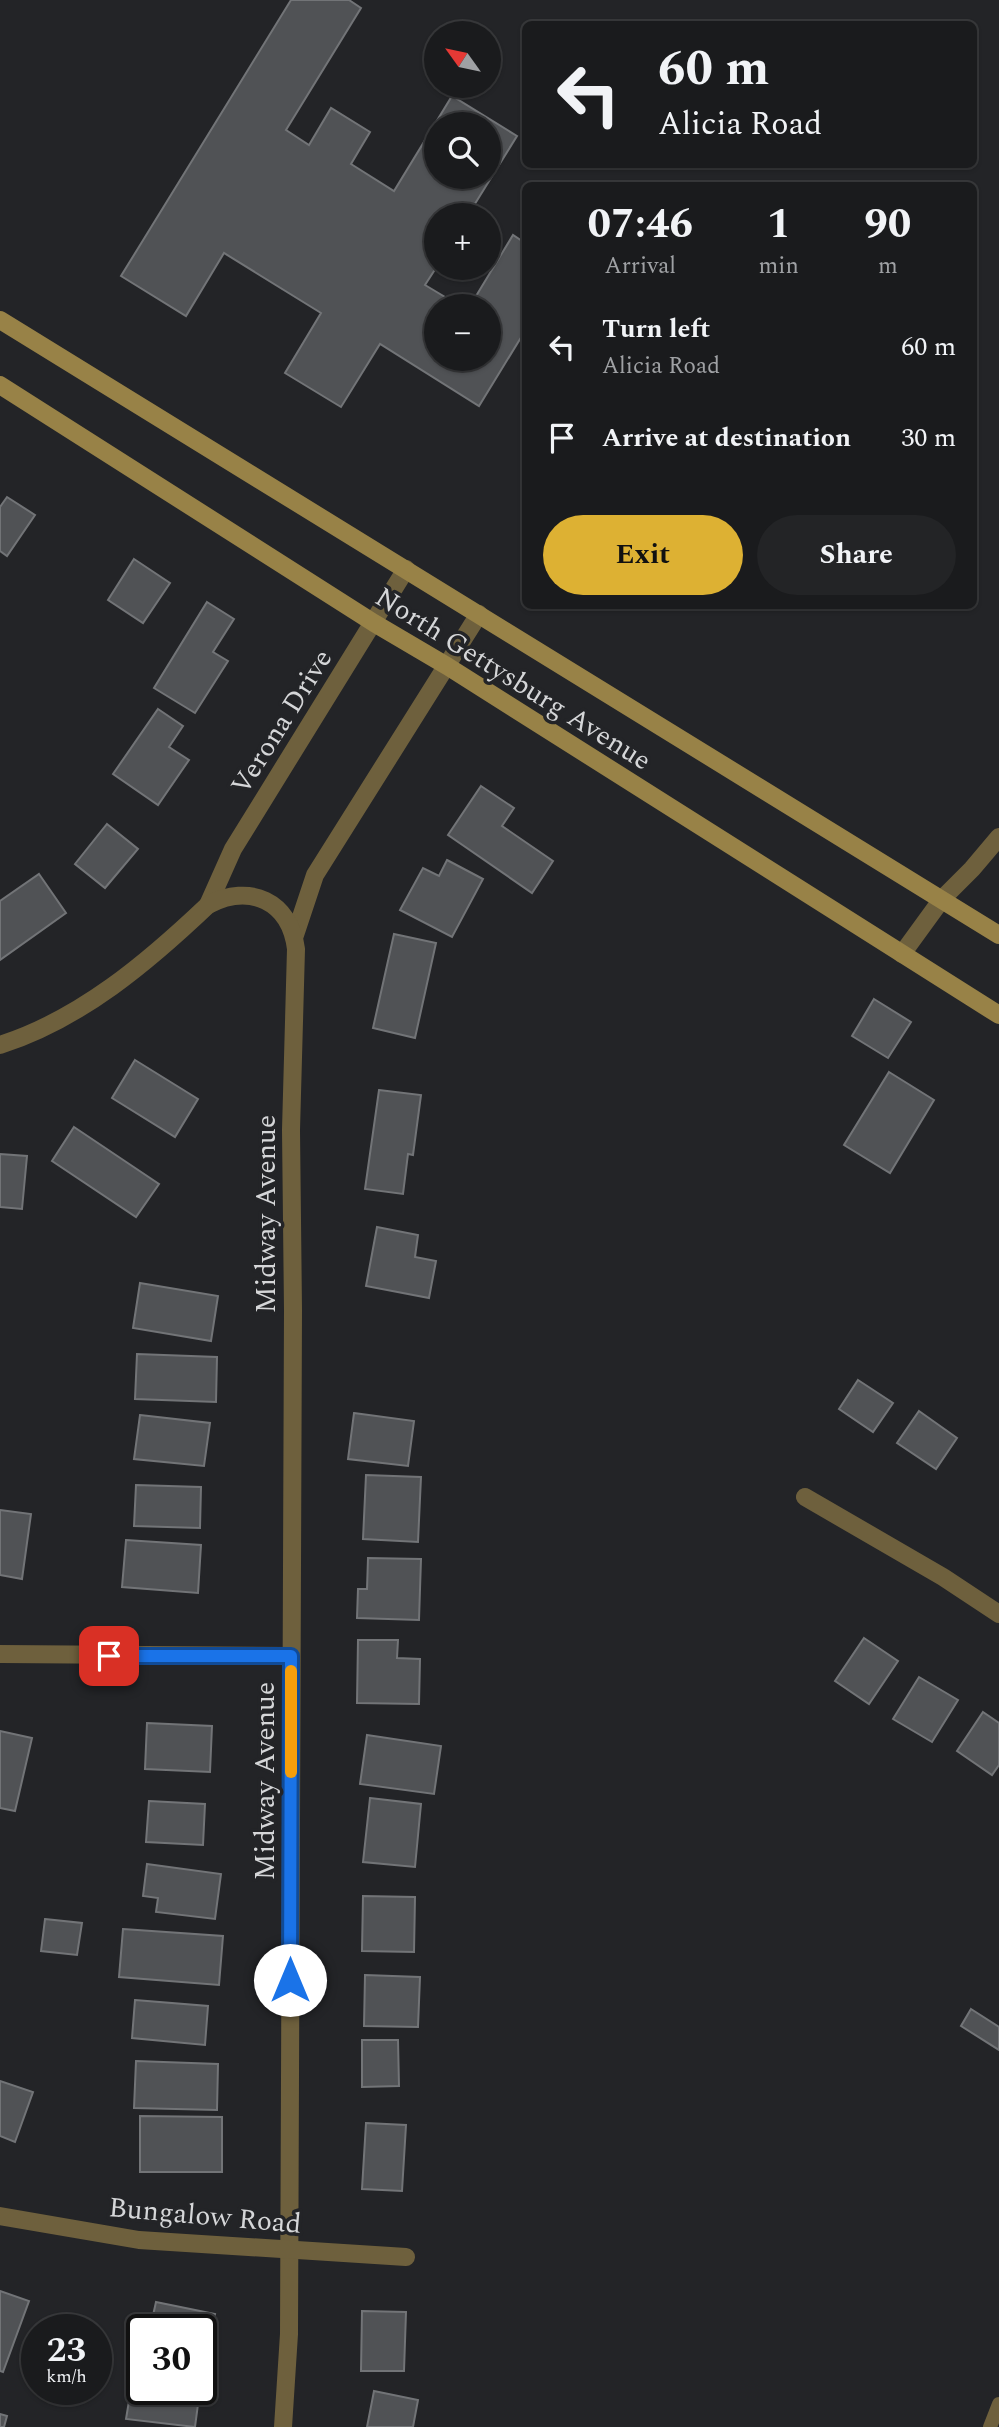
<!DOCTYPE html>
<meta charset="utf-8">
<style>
:root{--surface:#1a1b1d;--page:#232426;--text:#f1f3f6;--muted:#9fa1a4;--line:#38393b;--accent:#ddb133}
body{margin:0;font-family:Spectral,serif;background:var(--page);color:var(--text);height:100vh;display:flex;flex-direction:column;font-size:26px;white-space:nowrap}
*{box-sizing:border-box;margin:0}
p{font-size:23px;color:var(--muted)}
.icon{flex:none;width:38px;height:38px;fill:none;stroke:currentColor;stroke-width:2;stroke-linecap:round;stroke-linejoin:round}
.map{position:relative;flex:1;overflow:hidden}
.details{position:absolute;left:522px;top:182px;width:455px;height:427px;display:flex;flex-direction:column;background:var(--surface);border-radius:10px;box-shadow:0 2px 5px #0004,0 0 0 2px var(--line)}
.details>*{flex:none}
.top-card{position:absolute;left:522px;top:21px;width:455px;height:147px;border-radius:10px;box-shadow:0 2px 5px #0004,0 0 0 2px var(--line);background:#1a1b1d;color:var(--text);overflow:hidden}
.needle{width:46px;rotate:303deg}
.tools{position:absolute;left:424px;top:21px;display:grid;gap:14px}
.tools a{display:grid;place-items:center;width:77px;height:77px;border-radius:50%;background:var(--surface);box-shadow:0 2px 5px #0004,0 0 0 2px var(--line);font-size:35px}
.speed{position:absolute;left:21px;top:2314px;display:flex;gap:14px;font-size:35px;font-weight:700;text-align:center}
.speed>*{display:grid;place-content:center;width:91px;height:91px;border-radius:50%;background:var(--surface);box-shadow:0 2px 5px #0004,0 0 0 2px var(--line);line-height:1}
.speed small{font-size:18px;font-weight:400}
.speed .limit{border:4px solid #111;border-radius:10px;background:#fff;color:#111}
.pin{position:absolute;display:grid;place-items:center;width:60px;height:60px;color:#fff;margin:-30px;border-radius:14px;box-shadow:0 4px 10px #0006}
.me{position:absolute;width:77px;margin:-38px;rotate:0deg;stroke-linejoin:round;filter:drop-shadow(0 0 5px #0008)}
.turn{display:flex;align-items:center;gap:24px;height:147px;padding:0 21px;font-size:32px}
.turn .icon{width:91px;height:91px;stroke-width:2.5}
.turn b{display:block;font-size:49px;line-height:60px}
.eta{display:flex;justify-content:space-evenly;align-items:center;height:119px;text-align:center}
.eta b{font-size:42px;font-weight:700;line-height:49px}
.action{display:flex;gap:14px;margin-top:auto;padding:14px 21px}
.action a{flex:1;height:80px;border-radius:42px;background:var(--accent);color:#111;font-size:28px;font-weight:700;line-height:80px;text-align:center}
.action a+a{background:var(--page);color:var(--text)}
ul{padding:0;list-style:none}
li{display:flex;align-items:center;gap:21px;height:91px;padding:0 21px}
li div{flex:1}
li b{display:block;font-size:26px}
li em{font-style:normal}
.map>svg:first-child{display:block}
</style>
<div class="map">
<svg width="999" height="2427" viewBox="0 0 999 2427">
<rect width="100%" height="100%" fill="#232427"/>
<g fill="#505255" stroke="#727477" stroke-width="2" fill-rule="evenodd">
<path d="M291 0H349L361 8 286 130 309 145 331 108 370 132 351 164 394 191 452 96 517 136 468 215H436V268L425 285 460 306H436V359H488V306H470L513 235 525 243V331L479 406 380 344 341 407 285 373 321 313 224 253 186 316 121 276ZM436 124H488V177H436Z"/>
<path d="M7 497 35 515 7 556 0 551V507Z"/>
<path d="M134 559 170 583 143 623 108 600Z"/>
<path d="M207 602 234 619 213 652 228 661 195 713 154 688Z"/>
<path d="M158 709 183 726 169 747 189 760 158 805 113 774Z"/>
<path d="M481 786 514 808 502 826 553 861 532 893 448 835Z"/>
<path d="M107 824 138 849 105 888 75 864Z"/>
<path d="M447 860 483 879 452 937 400 910 423 868 439 876Z"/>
<path d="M39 874 66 913 0 960V901Z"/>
<path d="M394 934 436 943 415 1038 373 1028Z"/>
<path d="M874 999 911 1022 888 1058 852 1036Z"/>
<path d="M135 1060 198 1099 175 1137 112 1098Z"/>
<path d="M889 1072 934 1100 890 1173 844 1145Z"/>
<path d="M379 1090 421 1095 413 1155 408 1154 403 1194 365 1189Z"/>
<path d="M74 1127 159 1184 136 1217 52 1161Z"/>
<path d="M0 1154 27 1156 22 1209 0 1207Z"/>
<path d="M377 1227 418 1235 415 1257 436 1261 429 1298 366 1286Z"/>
<path d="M140 1283 218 1296 211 1341 133 1328Z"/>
<path d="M137 1354 217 1357 216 1402 135 1399Z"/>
<path d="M858 1380 893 1403 873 1432 839 1409Z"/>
<path d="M919 1411 957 1438 936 1469 897 1443Z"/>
<path d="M354 1413 414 1421 408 1466 348 1459Z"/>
<path d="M140 1415 210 1423 204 1466 134 1459Z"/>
<path d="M366 1475 421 1477 418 1542 363 1539Z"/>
<path d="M136 1485 201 1487 200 1528 134 1526Z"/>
<path d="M0 1510 31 1514 22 1579 0 1575Z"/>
<path d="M126 1540 201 1545 198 1593 122 1587Z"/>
<path d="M368 1558 421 1559 419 1620 357 1618 358 1589H367Z"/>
<path d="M864 1638 898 1661 869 1704 835 1681Z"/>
<path d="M358 1640H398L397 1658 420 1659 419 1704 357 1703Z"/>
<path d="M919 1677 958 1700 932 1742 893 1719Z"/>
<path d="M983 1712 999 1723V1765L992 1775 957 1751Z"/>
<path d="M147 1723 212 1726 210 1772 145 1769Z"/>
<path d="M0 1731 32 1738 15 1811 0 1808Z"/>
<path d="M367 1735 441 1746 434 1794 360 1784Z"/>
<path d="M370 1798 421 1804 415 1867 363 1862Z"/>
<path d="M149 1801 205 1804 203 1845 146 1842Z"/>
<path d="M147 1864 221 1874 215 1919 156 1912 158 1898 143 1896Z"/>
<path d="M363 1896 415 1897 414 1952 362 1951Z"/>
<path d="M45 1919 82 1923 77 1955 41 1951Z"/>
<path d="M123 1929 223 1936 219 1985 119 1977Z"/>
<path d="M365 1975 420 1977 418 2027 364 2026Z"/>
<path d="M135 2000 208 2006 205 2045 132 2038Z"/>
<path d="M971 2009 999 2027V2050L961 2026Z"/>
<path d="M362 2040H398L399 2086 362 2087Z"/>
<path d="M136 2061 218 2064 217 2110 134 2108Z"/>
<path d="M0 2081 33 2092 15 2142 0 2136Z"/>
<path d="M140 2116 222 2117V2172H140Z"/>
<path d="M366 2123 406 2125 402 2191 362 2189Z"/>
<path d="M0 2291 29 2301 3 2372 0 2371Z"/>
<path d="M156 2302 215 2314 206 2358 201 2357V2329H150Z"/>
<path d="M362 2311 406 2312 404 2371H361Z"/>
<path d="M133 2377 142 2378V2389H200L195 2427 126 2419Z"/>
<path d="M374 2391 418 2400 413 2427H367Z"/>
<path d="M0 2414 7 2416 4 2427H0Z"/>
</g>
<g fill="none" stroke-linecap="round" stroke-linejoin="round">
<path stroke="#6e603d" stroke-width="14" d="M990 2427 999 2404"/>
<g stroke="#6e603d" stroke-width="18">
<path d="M208 905 233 849 406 569"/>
<path d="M295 935 315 875 479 614"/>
<path d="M902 954 942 899 972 869 999 837"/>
<path d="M0 1045C81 1019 148 962 208 905 250 883 290 901 296 949L291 1130 293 1310 289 2334 283 2427"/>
<path d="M805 1497 943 1577 999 1614"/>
<path d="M0 1654 291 1656"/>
<path d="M0 2216 139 2240 406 2257"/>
</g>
<g stroke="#988247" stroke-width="18">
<path d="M0 320 999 935"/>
<path d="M0 385 374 623 447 666 999 1015"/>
</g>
</g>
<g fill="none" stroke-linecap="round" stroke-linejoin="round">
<defs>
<path id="route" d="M109 1656H291L290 1980"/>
</defs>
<use href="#route" stroke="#114b97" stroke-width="18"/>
<use href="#route" stroke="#1a73e8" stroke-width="12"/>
<path stroke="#f59e0b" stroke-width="12" d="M291 1772V1671"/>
</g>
<g text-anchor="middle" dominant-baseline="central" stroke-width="7" stroke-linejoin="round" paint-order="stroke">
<g font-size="28" fill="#d5d6d8" stroke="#232427">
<text transform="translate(513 679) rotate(32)">North Gettysburg Avenue</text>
<text transform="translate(282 722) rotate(-58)">Verona Drive</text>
<text transform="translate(266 1214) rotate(-90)">Midway Avenue</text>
<text transform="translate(265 1781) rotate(-90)">Midway Avenue</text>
<text transform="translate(205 2216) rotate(5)">Bungalow Road</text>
</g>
</g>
</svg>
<div class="tools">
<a><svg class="needle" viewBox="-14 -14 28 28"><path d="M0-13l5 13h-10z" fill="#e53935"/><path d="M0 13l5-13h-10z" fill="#9fa1a4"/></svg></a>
<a><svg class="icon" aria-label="search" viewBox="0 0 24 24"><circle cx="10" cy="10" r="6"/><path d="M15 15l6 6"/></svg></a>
<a>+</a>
<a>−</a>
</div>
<div class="speed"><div>23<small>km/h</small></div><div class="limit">30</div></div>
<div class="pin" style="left:109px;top:1656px;background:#d93025"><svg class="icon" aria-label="arrive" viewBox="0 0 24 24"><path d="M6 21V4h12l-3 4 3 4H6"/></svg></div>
<svg class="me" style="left:290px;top:1980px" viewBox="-20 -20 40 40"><circle r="19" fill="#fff"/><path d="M0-13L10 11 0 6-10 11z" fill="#1a73e8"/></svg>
<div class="top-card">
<div class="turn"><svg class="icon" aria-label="left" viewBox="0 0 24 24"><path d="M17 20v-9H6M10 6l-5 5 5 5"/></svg><div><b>60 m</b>Alicia Road</div></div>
</div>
<section class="details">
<div class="eta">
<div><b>07:46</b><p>Arrival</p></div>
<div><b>1</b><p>min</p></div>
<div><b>90</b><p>m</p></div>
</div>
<ul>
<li><svg class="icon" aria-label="left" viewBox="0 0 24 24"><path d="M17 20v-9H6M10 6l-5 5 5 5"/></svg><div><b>Turn left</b><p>Alicia Road</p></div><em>60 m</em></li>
<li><svg class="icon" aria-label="arrive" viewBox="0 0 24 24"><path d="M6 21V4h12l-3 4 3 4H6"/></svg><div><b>Arrive at destination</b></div><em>30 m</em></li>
</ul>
<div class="action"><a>Exit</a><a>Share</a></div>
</section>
</div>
